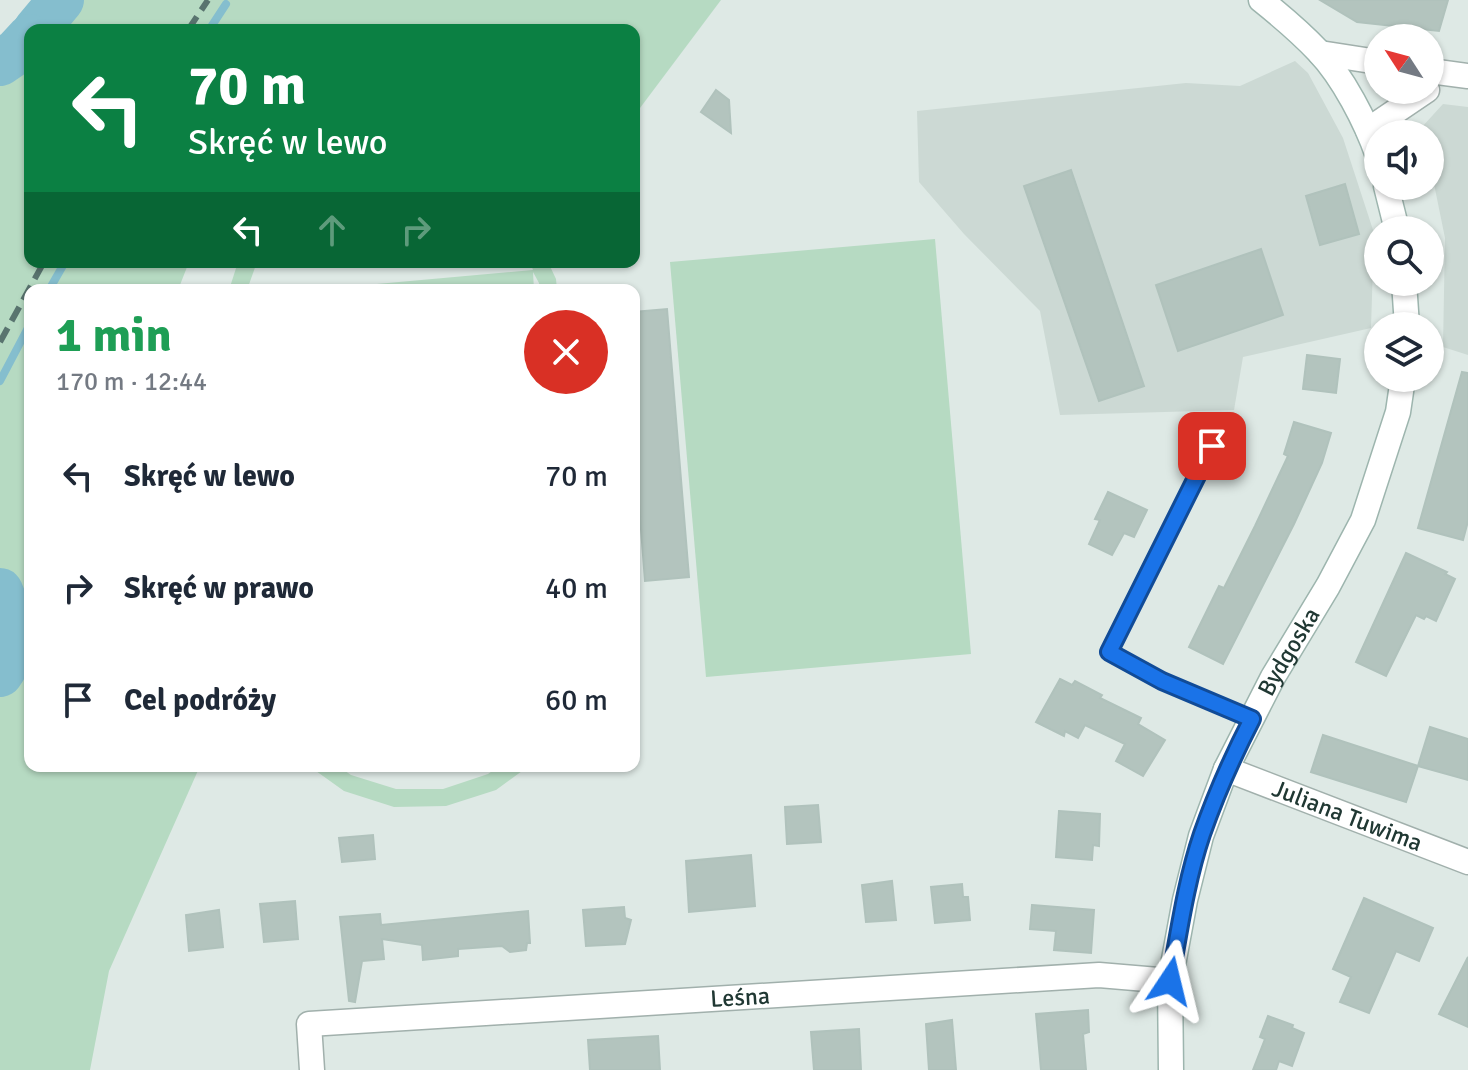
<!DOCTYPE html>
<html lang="pl">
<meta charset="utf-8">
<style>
:root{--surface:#fff;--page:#f6f6f7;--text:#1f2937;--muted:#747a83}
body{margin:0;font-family:Signika,sans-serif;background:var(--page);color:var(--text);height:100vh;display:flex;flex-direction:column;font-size:30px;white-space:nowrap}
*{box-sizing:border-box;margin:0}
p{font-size:26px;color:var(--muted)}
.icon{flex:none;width:44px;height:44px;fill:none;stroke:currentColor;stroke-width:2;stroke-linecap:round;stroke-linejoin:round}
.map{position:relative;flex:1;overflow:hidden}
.side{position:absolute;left:24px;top:284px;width:616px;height:488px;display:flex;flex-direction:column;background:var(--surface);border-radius:16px;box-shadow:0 2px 6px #0004}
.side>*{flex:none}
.hud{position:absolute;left:24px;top:24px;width:616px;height:244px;border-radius:16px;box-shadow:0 2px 6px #0004;background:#0b8043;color:#fff;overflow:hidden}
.needle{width:52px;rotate:306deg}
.tools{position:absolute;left:1364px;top:24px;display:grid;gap:16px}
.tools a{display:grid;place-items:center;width:80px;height:80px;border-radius:50%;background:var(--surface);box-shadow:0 2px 6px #0004;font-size:40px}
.pin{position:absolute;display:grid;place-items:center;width:68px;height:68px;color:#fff;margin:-34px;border-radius:16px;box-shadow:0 4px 12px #0006}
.me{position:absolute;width:88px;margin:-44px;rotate:10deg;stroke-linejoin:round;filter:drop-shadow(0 0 6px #0008)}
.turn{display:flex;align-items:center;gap:28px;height:168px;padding:0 32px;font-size:36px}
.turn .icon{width:104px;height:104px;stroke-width:2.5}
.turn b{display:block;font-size:56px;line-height:68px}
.lanes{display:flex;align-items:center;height:76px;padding:0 32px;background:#0003;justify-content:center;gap:40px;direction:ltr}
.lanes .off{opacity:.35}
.round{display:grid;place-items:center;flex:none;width:84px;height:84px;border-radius:42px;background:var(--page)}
.head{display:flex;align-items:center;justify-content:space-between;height:136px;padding:0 32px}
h1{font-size:48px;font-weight:700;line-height:60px;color:#1e9e55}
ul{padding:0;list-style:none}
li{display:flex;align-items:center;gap:24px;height:112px;padding:0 32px}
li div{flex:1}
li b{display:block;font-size:30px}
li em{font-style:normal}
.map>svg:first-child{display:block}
</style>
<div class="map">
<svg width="1468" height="1070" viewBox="0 0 1468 1070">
<rect width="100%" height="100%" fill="#dee9e5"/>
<g fill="#ccd9d4">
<path d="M1295 61 1308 73 1343 138 1374 233 1371 328 1243 357 1234 410 1060 415 1040 311 964 234 919 182 917 111 1186 83 1240 86Z"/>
<path d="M1443 104 1468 107V355L1443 347 1445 238 1433 179 1430 174V134H1421L1422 127Z"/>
</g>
<g fill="#b6dac2">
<path d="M47 0H721L634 116V30H30V262H189L178 290H30V766H200L109 971 90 1070H0V43Z"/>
<path d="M935 239 971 654 706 677 670 262Z"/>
<path d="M238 262H257L247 290H229Z"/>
<path d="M530 262H548L556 279 557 290H540L539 283 533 272 534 290H310L533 270Z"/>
<path d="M309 766H338L351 775 396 789H443L488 774 499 766H529L496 790 446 806 394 807 344 791Z"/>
</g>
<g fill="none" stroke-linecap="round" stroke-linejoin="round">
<g stroke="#85bece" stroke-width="8">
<path d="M209 30 226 4"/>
<path d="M49 290 65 262"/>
<path d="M0 381 30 324"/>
</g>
<g stroke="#85bece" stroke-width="46">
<path d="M36 30 61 0"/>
<path d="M0 63 16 52 30 37"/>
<path d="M0 591C13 621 21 645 0 674"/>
</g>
</g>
<g fill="#b3c4be" stroke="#b0c2bc" stroke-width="2">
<path d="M1320 0H1448L1439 31 1357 22Z"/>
<path d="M716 90 729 100 731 133 701 112Z"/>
<path d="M1071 170 1144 386 1099 401 1024 186Z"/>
<path d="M1345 184 1359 234 1320 245 1306 196Z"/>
<path d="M1261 249 1283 315 1178 351 1156 285Z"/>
<path d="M667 309 689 577 645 581 634 439V312Z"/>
<path d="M1307 355 1340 359 1336 393 1303 389Z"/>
<path d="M1462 372 1468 373V521L1463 540 1418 528Z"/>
<path d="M1294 422 1331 433 1322 463 1294 524 1223 664 1189 647 1219 586 1224 588 1255 526 1288 456 1284 454Z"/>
<path d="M1108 492 1147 510 1134 537 1124 533 1112 555 1089 544 1100 520 1095 519Z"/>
<path d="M1406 553 1447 572 1445 574 1455 579 1436 621 1426 616 1424 619 1416 615 1386 676 1356 662Z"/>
<path d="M1060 679 1072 685 1075 681 1102 695 1100 698 1141 718 1138 724 1165 740 1143 776 1116 761 1125 744 1085 725 1078 738 1065 731 1064 736 1036 722Z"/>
<path d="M1430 727 1468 739V780L1418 766Z"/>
<path d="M1323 735 1418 766 1406 802 1311 772Z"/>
<path d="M818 805 821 842 787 844 785 807Z"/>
<path d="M1059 811 1100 814 1099 846 1093 845 1092 860 1056 857Z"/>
<path d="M373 835 375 859 342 862 339 838Z"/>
<path d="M751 855 755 906 689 912 686 861Z"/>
<path d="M892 881 896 920 866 922 862 885Z"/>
<path d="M962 884 963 897H968L970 920 935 923 931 887Z"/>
<path d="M1364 898 1433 928 1419 961 1396 951 1369 1013 1340 1002 1351 977 1333 969Z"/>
<path d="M295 901 298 939 264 942 260 904Z"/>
<path d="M1032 905 1094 910 1091 953 1054 950 1056 931 1030 929Z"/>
<path d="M624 907 625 918 631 920 625 944 586 946 583 910Z"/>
<path d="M219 910 223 947 189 951 186 915Z"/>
<path d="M528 911 530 943H527L526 950 510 952 502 946 458 949V956L423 960 422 945 382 939 384 959 362 961 355 1002 349 1001 340 917 380 914 381 925Z"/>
<path d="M1468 957V1027L1439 1014Z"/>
<path d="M1088 1010 1089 1032 1083 1034 1086 1070H1041L1036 1014Z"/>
<path d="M1268 1016 1293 1025 1292 1028 1304 1033 1292 1066 1279 1061 1276 1070H1253L1265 1039 1260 1037Z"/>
<path d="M952 1020 956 1070H929L926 1024Z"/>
<path d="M859 1029 861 1070H814L811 1032Z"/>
<path d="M658 1036 660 1070H590L588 1040Z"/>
</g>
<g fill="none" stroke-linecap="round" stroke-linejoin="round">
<defs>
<path id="service" d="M1212 446 1109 652 1162 681 1252 719"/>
<g id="minor">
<path d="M1320 53 1378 62"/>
<path d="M1430 71 1468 76"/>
<path d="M1368 130 1427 90"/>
<path id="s1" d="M1226 769 1468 862"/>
<path id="s2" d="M312 1070 309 1024 1099 975 1170 981"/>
</g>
<g id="secondary">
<path d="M1261 0C1281 16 1301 33 1318 51 1343 77 1366 122 1378 156"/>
<path d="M1386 186 1397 230"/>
<path d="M1404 282 1407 326"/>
<path id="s3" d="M1171 1070 1170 981 1185 900 1201 836 1226 769 1273 677 1328 586 1363 520 1398 412 1403 378"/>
</g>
</defs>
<use href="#service" stroke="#a1b0ac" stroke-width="15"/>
<use href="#minor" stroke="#a1b0ac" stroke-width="27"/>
<use href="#secondary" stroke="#9db5ae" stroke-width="27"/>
<use href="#service" stroke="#fff" stroke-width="12"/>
<use href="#minor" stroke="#fff" stroke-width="24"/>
<use href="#secondary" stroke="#fff" stroke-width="24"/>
<g stroke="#59746f" stroke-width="6" stroke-dasharray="16 8" stroke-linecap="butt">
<path d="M188 30 208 0"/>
<path d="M0 342 44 262"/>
</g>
</g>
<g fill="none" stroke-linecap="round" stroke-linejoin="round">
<defs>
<path id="route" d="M1170 981C1179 932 1186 881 1202 834 1216 794 1233 756 1252 719L1162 681 1109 652 1212 446"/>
</defs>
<use href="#route" stroke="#114b97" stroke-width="20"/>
<use href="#route" stroke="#1a73e8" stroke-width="14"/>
</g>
<g text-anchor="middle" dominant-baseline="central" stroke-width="8" stroke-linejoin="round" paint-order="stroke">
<g font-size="24" fill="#203833" stroke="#eef6f2">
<text stroke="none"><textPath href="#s3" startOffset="442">Bydgoska</textPath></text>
<text stroke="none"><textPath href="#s1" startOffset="130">Juliana Tuwima</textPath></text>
<text stroke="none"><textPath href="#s2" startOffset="478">Leśna</textPath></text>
</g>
</g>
</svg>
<div class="tools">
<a><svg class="needle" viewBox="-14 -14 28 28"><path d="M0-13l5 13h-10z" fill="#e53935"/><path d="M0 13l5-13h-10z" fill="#747a83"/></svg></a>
<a><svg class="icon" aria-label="sound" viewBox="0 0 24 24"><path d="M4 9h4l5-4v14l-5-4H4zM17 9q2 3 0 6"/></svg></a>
<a><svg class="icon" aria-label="search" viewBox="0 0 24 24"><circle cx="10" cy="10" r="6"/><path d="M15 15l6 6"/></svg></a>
<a><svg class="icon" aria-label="layers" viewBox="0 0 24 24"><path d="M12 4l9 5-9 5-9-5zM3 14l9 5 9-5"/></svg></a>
</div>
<div class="pin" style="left:1212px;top:446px;background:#d93025"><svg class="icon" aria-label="arrive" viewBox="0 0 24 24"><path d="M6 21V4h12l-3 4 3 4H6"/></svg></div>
<svg class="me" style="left:1170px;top:981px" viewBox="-20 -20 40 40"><path d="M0-17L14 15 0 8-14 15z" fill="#1a73e8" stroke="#fff" stroke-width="4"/></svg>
<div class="hud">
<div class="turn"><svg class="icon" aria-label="left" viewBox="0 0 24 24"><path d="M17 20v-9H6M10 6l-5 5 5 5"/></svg><div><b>70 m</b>Skręć w lewo</div></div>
<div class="lanes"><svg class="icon" aria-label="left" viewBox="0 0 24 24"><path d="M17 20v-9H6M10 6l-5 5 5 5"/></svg><svg class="icon off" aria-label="ahead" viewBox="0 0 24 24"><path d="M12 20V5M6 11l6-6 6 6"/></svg><svg class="icon off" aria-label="right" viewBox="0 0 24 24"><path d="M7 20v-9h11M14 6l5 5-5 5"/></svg></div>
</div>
<section class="side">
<div class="head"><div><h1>1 min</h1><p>170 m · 12:44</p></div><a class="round" style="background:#d93025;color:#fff"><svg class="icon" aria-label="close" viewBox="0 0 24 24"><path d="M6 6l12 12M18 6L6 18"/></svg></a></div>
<ul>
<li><svg class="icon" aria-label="left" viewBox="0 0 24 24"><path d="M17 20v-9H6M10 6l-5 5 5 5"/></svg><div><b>Skręć w lewo</b></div><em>70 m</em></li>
<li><svg class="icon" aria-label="right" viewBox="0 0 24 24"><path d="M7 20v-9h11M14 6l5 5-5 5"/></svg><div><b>Skręć w prawo</b></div><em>40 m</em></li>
<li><svg class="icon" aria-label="arrive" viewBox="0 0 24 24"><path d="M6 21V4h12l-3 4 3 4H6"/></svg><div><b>Cel podróży</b></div><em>60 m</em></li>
</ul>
</section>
</div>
